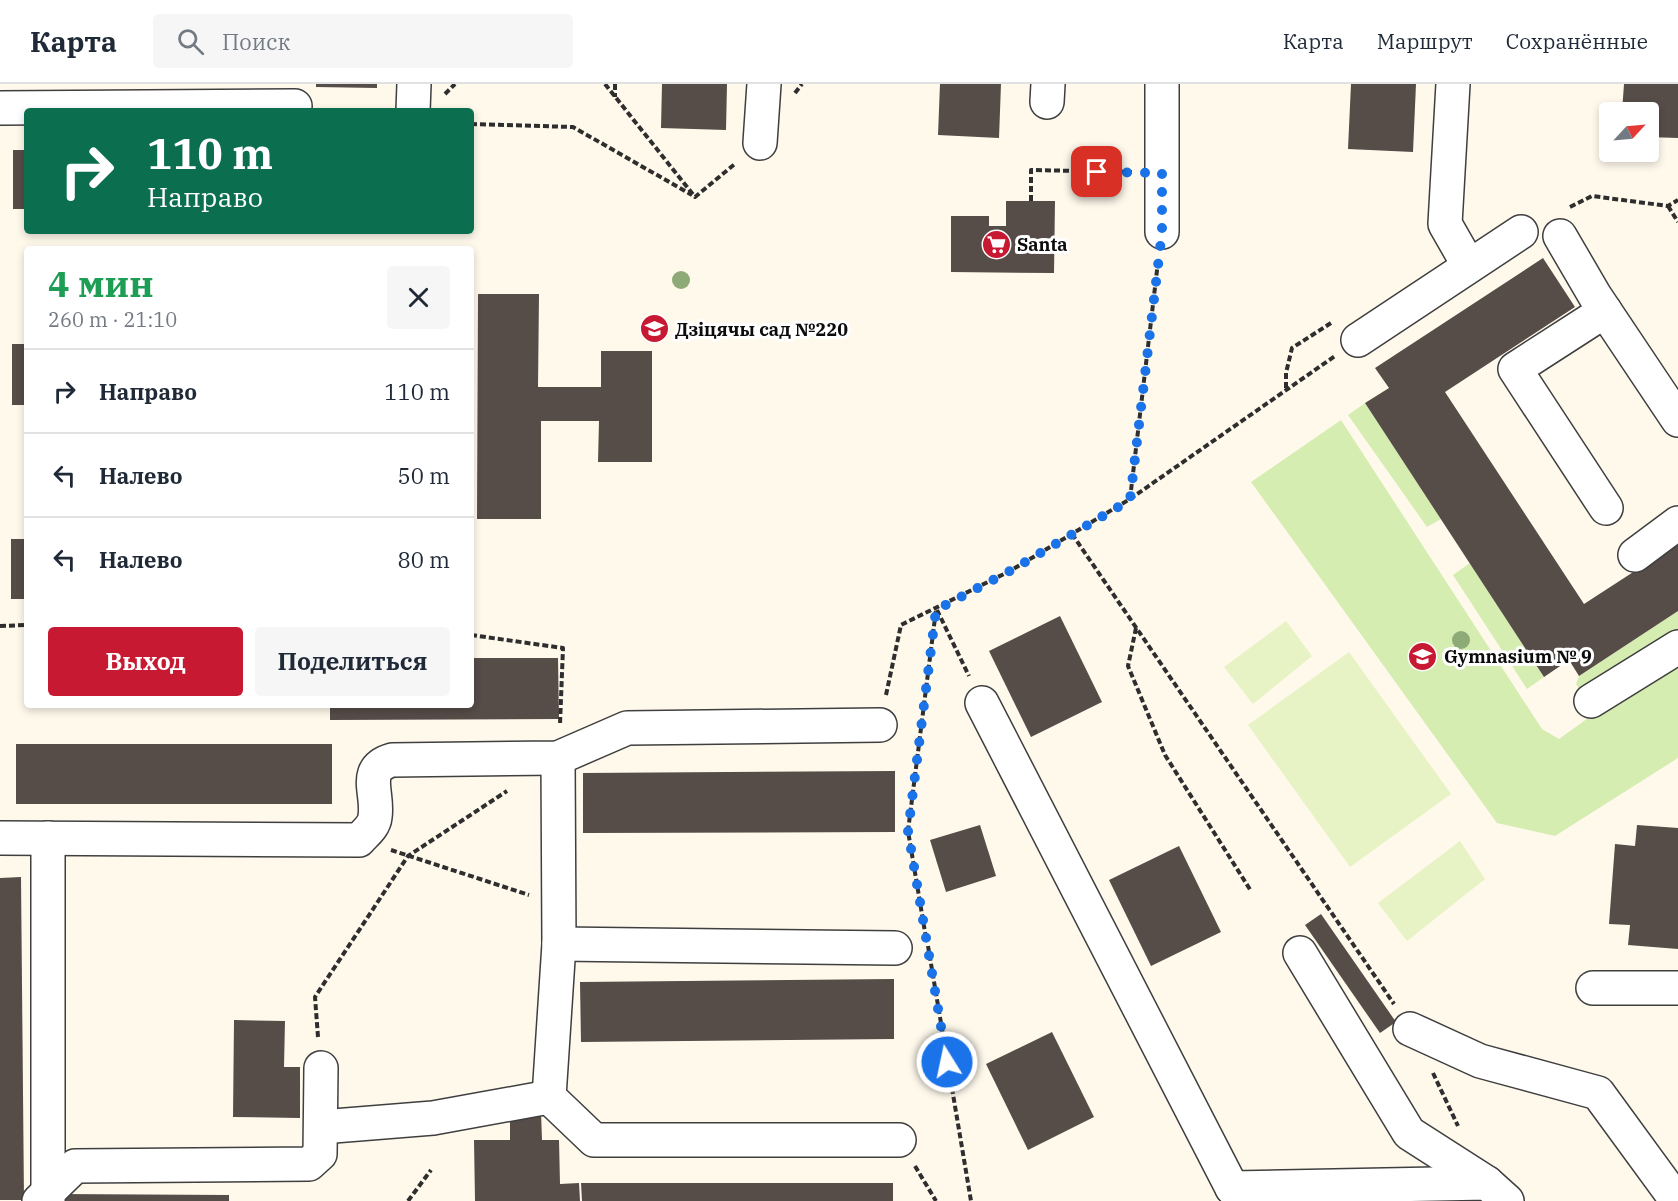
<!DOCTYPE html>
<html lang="ru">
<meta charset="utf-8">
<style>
:root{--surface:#fff;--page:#f6f6f7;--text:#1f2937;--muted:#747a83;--line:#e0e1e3;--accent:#c81932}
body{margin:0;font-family:"IBM Plex Serif",serif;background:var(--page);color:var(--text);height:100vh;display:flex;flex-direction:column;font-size:22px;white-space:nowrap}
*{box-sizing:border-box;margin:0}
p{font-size:20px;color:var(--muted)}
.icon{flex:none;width:33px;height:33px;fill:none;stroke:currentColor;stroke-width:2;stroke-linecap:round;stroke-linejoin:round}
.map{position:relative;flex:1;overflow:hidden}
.sheet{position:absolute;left:24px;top:162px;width:450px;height:462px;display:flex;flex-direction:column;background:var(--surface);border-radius:6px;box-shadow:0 3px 9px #0003}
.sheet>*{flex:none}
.top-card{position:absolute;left:24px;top:24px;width:450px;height:126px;border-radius:6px;box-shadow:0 3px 9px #0003;background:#0b6e4f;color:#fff;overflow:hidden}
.needle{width:39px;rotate:64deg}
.buttons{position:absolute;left:1599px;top:18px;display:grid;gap:12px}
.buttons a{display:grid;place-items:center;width:60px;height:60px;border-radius:6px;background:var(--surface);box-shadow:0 3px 9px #0003;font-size:30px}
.pin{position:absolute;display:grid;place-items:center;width:51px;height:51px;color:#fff;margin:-26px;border-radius:12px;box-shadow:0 3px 9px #0006}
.me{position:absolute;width:66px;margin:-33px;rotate:350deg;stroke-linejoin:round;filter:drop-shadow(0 0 4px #0008)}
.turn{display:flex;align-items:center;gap:21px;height:126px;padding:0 24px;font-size:27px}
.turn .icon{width:78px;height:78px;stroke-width:2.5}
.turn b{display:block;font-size:42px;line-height:51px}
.round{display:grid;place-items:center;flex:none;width:63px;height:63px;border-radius:6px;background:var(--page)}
.head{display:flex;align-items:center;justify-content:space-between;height:102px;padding:0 24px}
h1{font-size:36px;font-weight:800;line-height:45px;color:#1e9e55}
.primary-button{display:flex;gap:12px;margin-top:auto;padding:12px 24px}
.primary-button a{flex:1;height:69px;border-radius:6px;background:var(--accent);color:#fff;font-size:24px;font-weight:800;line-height:69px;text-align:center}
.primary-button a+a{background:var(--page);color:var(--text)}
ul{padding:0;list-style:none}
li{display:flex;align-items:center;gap:18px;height:84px;padding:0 24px;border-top:2px solid var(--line)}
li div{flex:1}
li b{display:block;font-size:22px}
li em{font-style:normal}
header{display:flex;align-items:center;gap:36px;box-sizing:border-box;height:84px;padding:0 30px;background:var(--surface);border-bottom:2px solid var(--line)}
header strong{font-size:28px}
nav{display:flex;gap:33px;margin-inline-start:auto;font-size:21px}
.search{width:420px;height:54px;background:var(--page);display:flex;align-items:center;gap:15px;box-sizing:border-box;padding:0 21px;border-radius:6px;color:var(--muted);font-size:22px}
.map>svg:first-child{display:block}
</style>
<header>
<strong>Карта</strong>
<div class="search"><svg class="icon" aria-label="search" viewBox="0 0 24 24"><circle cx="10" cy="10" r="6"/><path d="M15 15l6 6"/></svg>Поиск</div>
<nav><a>Карта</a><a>Маршрут</a><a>Сохранённые</a></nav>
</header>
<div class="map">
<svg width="1678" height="1117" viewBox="0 0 1678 1117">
<rect width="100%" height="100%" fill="#fff9ec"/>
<g fill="#d6edb2">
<path d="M1365 319 1441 435 1427 443 1348 331Z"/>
<path d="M1341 336 1542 645 1559 655 1595 629 1576 600 1579 592 1678 527V674L1555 752 1497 739 1251 398Z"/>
<path d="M1470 479 1544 593 1527 605 1453 491Z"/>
</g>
<g fill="#e7f3c5">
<path d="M1286 537 1312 572 1253 620 1224 583Z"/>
<path d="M1349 568 1451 710 1350 783 1248 641Z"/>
<path d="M1460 757 1485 795 1407 857 1378 819Z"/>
</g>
<g fill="#564c48">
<path d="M316 0H377V4L316 3Z"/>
<path d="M662 0H727L726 46 661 44Z"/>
<path d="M940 0H1001L999 54 938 51Z"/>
<path d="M1351 0H1416L1413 68 1348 65Z"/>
<path d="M1624 0H1678V54L1648 53V28H1622Z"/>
<rect x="13" y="66" width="14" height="59"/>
<path d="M1006 117H1055L1054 189 951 188V132H989V142H1006Z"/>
<path d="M1543 174 1575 223 1445 308 1584 520 1678 459V527L1579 592 1569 576 1544 593 1365 319 1389 304 1375 284Z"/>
<path d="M478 210H539L538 303H601V267H652V378H598L599 337H541V435H477Z"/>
<rect x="12" y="260" width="15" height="61"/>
<rect x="11" y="455" width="16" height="60"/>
<path d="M1060 532 1102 618 1031 653 989 567Z"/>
<path d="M471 574H558L559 635 330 636V621H471Z"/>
<rect x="16" y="660" width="316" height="60"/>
<path d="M895 687V748L583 749V689Z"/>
<path d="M980 741 996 792 946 808 930 756Z"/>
<path d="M1637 741 1678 744V865L1628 861 1630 841 1609 840 1615 760 1635 762Z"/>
<path d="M1179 762 1221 848 1151 882 1109 796Z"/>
<path d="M21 793 24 1116H0V794Z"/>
<path d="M1321 830 1396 938 1380 949 1305 841Z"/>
<path d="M894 895V955L581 958 580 898Z"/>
<path d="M234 936 285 937 284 983H300V1034L233 1033Z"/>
<path d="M1052 948 1094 1033 1028 1066 986 980Z"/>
<path d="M541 1028 542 1056H559L560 1100 579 1099 580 1117H475L474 1056H510V1029Z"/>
<path d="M581 1099H893V1117H582Z"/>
<path d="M58 1110 229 1111V1117H58Z"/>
</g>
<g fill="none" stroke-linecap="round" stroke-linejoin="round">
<defs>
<g id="minor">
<path d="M1453 0 1445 140 1469 182"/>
<path d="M1047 18 1048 0"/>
<path d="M0 24 295 22"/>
<path d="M413 27 414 0"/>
<path d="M760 59 764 0"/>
<path d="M1162 148V0"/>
<path d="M1560 152 1595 212 1678 336"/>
<path d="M1605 227 1515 285 1606 424"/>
<path d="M1358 256 1521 148"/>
<path d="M1635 471 1678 439"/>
<path d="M1591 617 1678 563"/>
<path d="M982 619 1232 1104"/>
<path d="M558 674 559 860 549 1013 594 1056H899"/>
<path d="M0 754 359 756C365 749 374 743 375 733 379 709 361 685 392 676L558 674 627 644 880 641"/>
<path d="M48 754V1117"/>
<path d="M559 860 895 864"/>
<path d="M1300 869 1409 1049 1487 1099"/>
<path d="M1593 904H1678"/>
<path d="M1410 945 1480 977 1598 1009 1677 1117"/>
<path d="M321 1043 433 1034 549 1013"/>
<path d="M1232 1104 1487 1099 1507 1117"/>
<path d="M39 1117 75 1082 309 1080 320 1070 321 984"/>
</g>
</defs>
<use href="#minor" stroke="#3f3f3f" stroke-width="36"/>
<g stroke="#2e2e2e" stroke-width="4" stroke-dasharray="6 3" stroke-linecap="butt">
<path d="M605 0 695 113 736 79"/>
<path d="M615 0V13"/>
<path d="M795 9 802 0"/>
<path d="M445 10 455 0"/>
<path d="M471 40 573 43 692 111"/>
<path d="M1031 117V86L1132 88"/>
<path d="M1668 122 1678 138"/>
<path d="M1570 123 1592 112 1668 122 1678 116"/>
<path d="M1286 304V289L1292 264 1331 239"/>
<path d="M1130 415 1158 178"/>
<path d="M1072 450 1394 920"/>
<path d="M937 526 969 592"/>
<path d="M0 542 27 541"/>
<path d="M1136 544 1128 582 1165 671 1251 807"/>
<path d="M471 551 563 564 560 640"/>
<path d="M886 611 901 541 1010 487 1130 415 1335 272"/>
<path d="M391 766 529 811"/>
<path d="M926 854 908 747 936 526"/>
<path d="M928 862 971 1117"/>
<path d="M318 953 315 913 408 772 507 707"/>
<path d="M1433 989 1458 1042"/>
<path d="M915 1082 936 1117"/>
<path d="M408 1117 431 1086"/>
</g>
<use href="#minor" stroke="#fff" stroke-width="33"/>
</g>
<g fill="#8daa77">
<circle cx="681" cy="196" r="9"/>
<circle cx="1461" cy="556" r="9"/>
</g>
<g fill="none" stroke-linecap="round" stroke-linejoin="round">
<path stroke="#1a73e8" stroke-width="10" stroke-dasharray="0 18" d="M947 978 908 747 936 526 1010 487 1130 416 1162 148V89L1097 88"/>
</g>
<defs>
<symbol id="supermarket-disc" viewBox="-11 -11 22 22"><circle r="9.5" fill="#c81932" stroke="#fff"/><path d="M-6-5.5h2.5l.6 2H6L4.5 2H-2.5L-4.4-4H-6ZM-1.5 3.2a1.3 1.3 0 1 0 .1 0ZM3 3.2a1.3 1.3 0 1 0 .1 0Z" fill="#fff"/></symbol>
<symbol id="school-disc" viewBox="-11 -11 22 22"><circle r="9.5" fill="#c81932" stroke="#fff"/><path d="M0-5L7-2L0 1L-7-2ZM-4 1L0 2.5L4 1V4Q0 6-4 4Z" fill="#fff"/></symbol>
</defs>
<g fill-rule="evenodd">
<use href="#supermarket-disc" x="980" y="144" width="33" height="33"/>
<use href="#school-disc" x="638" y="228" width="33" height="33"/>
<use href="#school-disc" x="1406" y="556" width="33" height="33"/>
</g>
<g text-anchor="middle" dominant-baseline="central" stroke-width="6" stroke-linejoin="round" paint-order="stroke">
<g font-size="18" font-weight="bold" fill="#0c0c0c" stroke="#fff" text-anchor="start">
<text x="1017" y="160">Santa</text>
<text x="675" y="245">Дзіцячы сад №220</text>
<text x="1444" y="572">Gymnasium № 9</text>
</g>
</g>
</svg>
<div class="buttons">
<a><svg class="needle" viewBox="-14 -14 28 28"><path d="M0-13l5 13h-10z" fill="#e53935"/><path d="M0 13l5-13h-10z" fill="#747a83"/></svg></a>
</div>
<div class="pin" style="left:1097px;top:88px;background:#d93025"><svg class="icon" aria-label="arrive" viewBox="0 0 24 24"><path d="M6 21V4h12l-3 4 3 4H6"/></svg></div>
<svg class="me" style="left:947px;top:978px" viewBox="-20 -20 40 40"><circle r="17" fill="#1a73e8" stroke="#fff" stroke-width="3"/><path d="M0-11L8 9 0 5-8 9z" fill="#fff"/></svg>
<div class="top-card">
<div class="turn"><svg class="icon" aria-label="right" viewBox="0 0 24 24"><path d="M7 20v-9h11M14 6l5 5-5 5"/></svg><div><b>110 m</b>Направо</div></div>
</div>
<section class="sheet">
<div class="head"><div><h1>4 мин</h1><p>260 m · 21:10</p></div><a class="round"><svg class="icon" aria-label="close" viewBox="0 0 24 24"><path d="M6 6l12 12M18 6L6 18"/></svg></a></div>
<ul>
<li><svg class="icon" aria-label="right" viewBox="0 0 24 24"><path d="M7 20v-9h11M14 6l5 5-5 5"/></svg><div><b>Направо</b></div><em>110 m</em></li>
<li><svg class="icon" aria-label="left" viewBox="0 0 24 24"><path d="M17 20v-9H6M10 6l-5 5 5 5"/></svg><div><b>Налево</b></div><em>50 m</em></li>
<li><svg class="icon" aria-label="left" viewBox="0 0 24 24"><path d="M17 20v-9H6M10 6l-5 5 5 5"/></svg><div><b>Налево</b></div><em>80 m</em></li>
</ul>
<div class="primary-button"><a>Выход</a><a>Поделиться</a></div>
</section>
</div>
